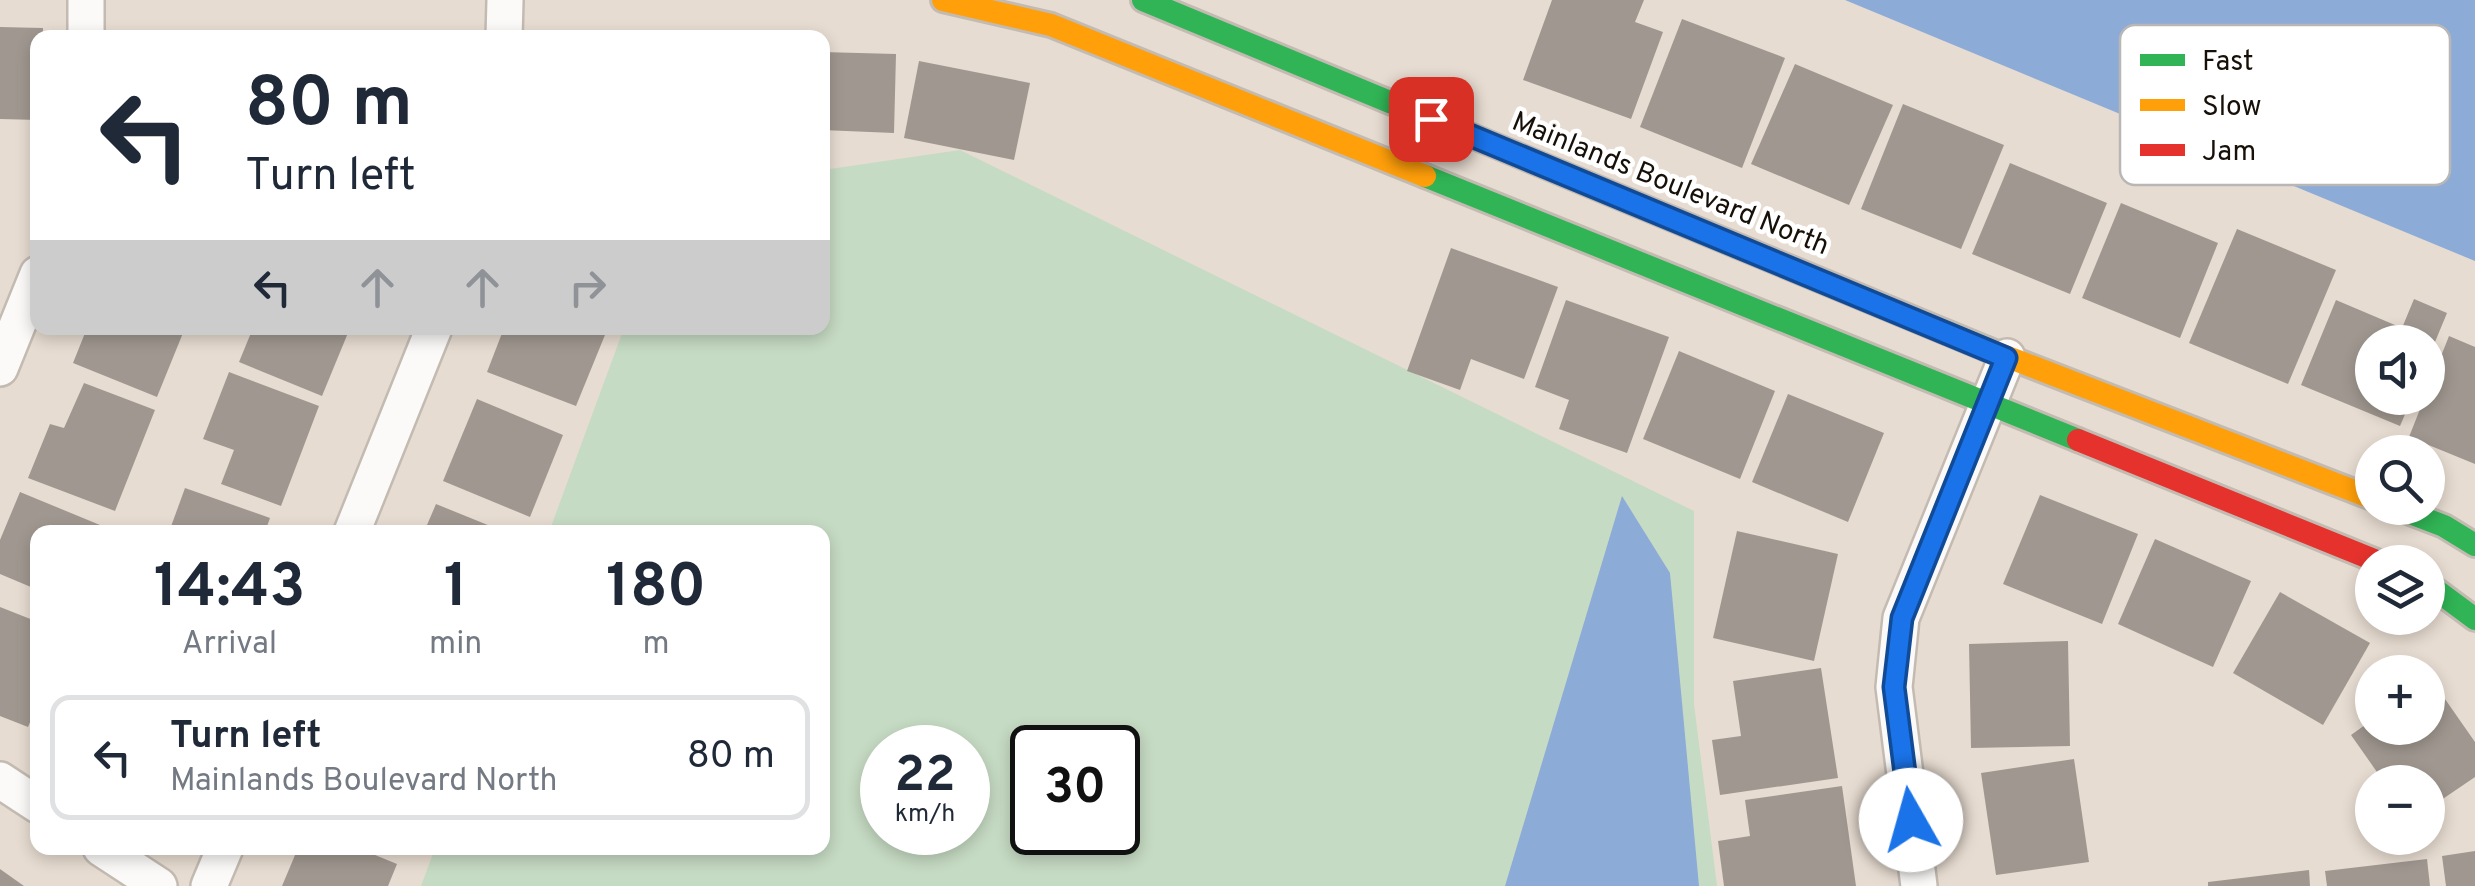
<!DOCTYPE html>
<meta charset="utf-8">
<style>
:root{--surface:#fff;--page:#f2f2f3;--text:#1f2937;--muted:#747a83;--line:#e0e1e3}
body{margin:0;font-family:Overpass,sans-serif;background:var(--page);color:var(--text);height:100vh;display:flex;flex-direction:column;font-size:38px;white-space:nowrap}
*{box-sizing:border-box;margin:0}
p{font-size:32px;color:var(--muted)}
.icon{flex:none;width:55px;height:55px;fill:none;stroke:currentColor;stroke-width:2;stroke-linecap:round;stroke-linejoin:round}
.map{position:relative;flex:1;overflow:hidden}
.sheet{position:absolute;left:30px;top:525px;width:800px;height:330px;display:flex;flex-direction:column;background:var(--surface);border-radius:20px;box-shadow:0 5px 15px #0003}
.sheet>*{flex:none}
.banner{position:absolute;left:30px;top:30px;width:800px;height:305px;border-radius:20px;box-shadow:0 5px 15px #0003;background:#fff;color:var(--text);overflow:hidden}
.fabs{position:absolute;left:2355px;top:325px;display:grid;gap:20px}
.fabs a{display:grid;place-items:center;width:90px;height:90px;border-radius:50%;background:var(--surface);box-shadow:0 5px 15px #0003;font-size:50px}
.speed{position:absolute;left:860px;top:725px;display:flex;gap:20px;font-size:50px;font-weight:700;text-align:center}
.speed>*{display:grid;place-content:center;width:130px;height:130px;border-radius:50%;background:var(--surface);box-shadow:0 5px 15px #0003;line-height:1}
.speed small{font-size:25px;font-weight:400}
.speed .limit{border:5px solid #111;border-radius:15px;background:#fff;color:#111}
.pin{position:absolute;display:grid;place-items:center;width:85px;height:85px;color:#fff;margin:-42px;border-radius:20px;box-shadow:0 5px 15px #0006}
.me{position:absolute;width:110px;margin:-55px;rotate:353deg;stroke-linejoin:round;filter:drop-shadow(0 0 8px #0008)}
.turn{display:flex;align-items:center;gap:35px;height:210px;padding:0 50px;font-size:45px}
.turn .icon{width:130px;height:130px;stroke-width:2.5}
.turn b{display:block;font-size:70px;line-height:85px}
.lanes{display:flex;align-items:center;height:95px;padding:0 50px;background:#0003;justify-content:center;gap:50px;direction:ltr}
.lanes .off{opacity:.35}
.eta{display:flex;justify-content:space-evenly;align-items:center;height:170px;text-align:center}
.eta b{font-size:60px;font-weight:700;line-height:70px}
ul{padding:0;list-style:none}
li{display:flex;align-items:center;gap:30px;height:125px;margin:0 20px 15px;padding:0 30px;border:5px solid var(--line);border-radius:20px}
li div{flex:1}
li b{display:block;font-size:38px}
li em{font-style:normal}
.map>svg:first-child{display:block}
</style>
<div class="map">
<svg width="2475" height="886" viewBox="0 0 2475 886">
<rect width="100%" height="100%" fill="#e7dcd1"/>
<path fill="#c6dbc3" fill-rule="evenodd" d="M960 150 1694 511V704L1717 886H421L435 848H822V532H549L624 328H822L823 170ZM882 748H968V832H882ZM1032 748H1118V832H1032Z"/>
<g fill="#8dabd7">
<path d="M1845 0H2475V261Z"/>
<path d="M1622 496 1670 573 1699 886H1505Z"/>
</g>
<g fill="#a09890">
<path d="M1552 0H1644L1635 22 1663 32 1631 119 1523 80Z"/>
<path d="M1682 19 1785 58 1742 168 1640 127Z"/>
<path d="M0 27 43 28V38H38V120L0 119Z"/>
<path d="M136 31 235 34V38H135Z"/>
<rect x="259" y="33" width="88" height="5"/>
<path d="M822 52 896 54 894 133 822 130Z"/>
<path d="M919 61 1030 83 1014 160 904 138Z"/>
<path d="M1795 64 1893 105 1849 205 1751 164Z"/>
<path d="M1903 104 2004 145 1961 249 1861 209Z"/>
<path d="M2010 163 2107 203 2070 294 1972 254Z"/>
<path d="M2121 203 2218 243 2180 338 2082 298Z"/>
<path d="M2237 229 2336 270 2288 384 2189 343Z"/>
<path d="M1451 248 1558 287 1524 379 1471 359 1460 390 1407 371Z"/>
<path d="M2414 299 2447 313 2428 359V342H2372V398H2412L2400 426 2301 385 2336 300 2402 328Z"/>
<path d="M1566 300 1669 337 1627 453 1559 429 1569 400 1535 387Z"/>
<path d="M87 328H185L157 397 73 363Z"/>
<path d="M253 328H350L322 396 239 362Z"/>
<path d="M504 328 607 330 576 406 487 372Z"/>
<path d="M2449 336 2475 347V464L2409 437Z"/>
<path d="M1679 351 1775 391 1740 479 1643 439Z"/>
<path d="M229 372 319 406 281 506 221 484 234 450 203 439Z"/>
<path d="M84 383 155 410 115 511 28 478 50 424 64 428Z"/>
<path d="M1788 394 1884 433 1848 522 1752 482Z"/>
<path d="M477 399 563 435 530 517 443 481Z"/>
<path d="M185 488 270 518 265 532H169Z"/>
<path d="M20 492 100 525 97 532H38V590L0 574V540Z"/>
<path d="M2040 495 2138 534 2102 624 2003 584Z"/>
<path d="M436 504 505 532H424Z"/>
<path d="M1737 531 1838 554 1814 661 1713 638Z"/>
<path d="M2155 539 2251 581 2213 667 2118 624Z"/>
<path d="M2280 592 2370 643 2323 725 2233 673Z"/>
<path d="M0 607 38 622V703L28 727 0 716Z"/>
<path d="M2068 641 2070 746 1971 748 1969 644Z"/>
<path d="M1821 668 1838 778 1720 795 1712 740 1741 736 1733 681Z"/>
<path d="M2431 679 2475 742V777L2428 809V782H2384L2351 735 2372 720V728H2428V682Z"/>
<path d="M2074 759 2089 862 1996 875 1981 773Z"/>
<path d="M1842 786 1856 886H1724L1718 841 1750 836 1745 800Z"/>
<path d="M298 848H358L397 864 388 886H282Z"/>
<path d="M2475 851V886H2446L2442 856Z"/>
<path d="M2427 859 2430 886H2327L2325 871Z"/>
<path d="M0 869 24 886H0Z"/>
<path d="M2309 870 2310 886H2208V882Z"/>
</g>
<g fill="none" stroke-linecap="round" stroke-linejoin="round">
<defs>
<g id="street">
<path d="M86 0V38"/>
<path d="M504 38 505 0"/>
<path d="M0 368 38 274"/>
<path d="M352 532 434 328"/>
<path d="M0 780 38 805"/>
<path d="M101 848 159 886"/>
<path d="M209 886 225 848"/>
<path d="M1919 886 1894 687 1901 618 2007 357"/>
</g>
<g id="fast">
<path d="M1143 0 1987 349"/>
<path d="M1425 176 2078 440"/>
<path d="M2397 508 2444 526 2475 545"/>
<path d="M2428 584 2475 619"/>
</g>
<g id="slow">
<path d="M943 0 1051 25 1425 176"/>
<path d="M1987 349 2372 498"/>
</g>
<path id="jam" d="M2078 440 2379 562"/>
</defs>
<use href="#street" stroke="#c3bbb2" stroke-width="40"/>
<use href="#fast" stroke="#c3bbb2" stroke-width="28"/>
<use href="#slow" stroke="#c3bbb2" stroke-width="28"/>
<use href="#jam" stroke="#c3bbb2" stroke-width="28"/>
<use href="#street" stroke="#fbfaf8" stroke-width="35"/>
<use href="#fast" stroke="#30b455" stroke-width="22"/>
<use href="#slow" stroke="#ff9f0a" stroke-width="22"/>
<use href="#jam" stroke="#e5322d" stroke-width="22"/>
</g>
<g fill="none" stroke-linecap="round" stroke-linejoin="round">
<defs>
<path id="route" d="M1431 119 2006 358 1902 618 1894 687 1911 820"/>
</defs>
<use href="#route" stroke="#114b97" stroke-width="25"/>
<use href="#route" stroke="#1a73e8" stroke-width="18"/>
</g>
<g text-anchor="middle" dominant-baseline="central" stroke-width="9" stroke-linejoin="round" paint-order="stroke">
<g font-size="28" fill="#161009" stroke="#fff">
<text transform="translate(1670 185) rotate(22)">Mainlands Boulevard North</text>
</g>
</g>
<rect x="2120" y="25" width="330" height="160" rx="15" fill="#fff" stroke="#b9b7b5" stroke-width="2.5"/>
<rect x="2140" y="54" width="45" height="12" fill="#30b455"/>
<rect x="2140" y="99" width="45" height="12" fill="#ff9f0a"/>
<rect x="2140" y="144" width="45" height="12" fill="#e5322d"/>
<g font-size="28" fill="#161009">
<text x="2202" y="70">Fast</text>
<text x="2202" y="115">Slow</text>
<text x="2202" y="160">Jam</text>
</g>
</svg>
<div class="fabs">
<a><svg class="icon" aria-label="sound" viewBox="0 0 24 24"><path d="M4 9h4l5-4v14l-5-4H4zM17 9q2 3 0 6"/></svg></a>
<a><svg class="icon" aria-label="search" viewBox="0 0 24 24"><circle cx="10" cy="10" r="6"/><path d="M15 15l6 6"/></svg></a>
<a><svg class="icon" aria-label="layers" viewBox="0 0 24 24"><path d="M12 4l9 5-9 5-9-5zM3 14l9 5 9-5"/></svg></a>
<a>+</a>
<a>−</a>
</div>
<div class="speed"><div>22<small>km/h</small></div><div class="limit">30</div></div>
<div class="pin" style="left:1431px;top:119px;background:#d93025"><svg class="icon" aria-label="arrive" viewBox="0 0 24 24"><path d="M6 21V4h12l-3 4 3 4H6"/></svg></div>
<svg class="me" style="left:1911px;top:820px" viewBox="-20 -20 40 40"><circle r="19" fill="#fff"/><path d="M0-13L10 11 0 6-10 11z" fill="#1a73e8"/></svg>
<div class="banner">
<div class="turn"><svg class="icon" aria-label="left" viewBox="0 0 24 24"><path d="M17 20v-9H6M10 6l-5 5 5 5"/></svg><div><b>80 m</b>Turn left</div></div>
<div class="lanes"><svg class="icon" aria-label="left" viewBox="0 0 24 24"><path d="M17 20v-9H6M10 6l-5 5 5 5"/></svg><svg class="icon off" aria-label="ahead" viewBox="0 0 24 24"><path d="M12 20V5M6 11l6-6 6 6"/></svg><svg class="icon off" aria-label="ahead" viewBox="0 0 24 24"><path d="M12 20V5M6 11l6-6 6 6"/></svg><svg class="icon off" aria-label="right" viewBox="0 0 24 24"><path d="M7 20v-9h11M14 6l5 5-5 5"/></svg></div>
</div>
<section class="sheet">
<div class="eta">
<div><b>14:43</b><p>Arrival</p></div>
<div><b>1</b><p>min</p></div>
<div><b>180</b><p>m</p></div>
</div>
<ul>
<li><svg class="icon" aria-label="left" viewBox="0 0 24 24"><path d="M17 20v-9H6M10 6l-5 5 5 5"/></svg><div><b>Turn left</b><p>Mainlands Boulevard North</p></div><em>80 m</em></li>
</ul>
</section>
</div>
